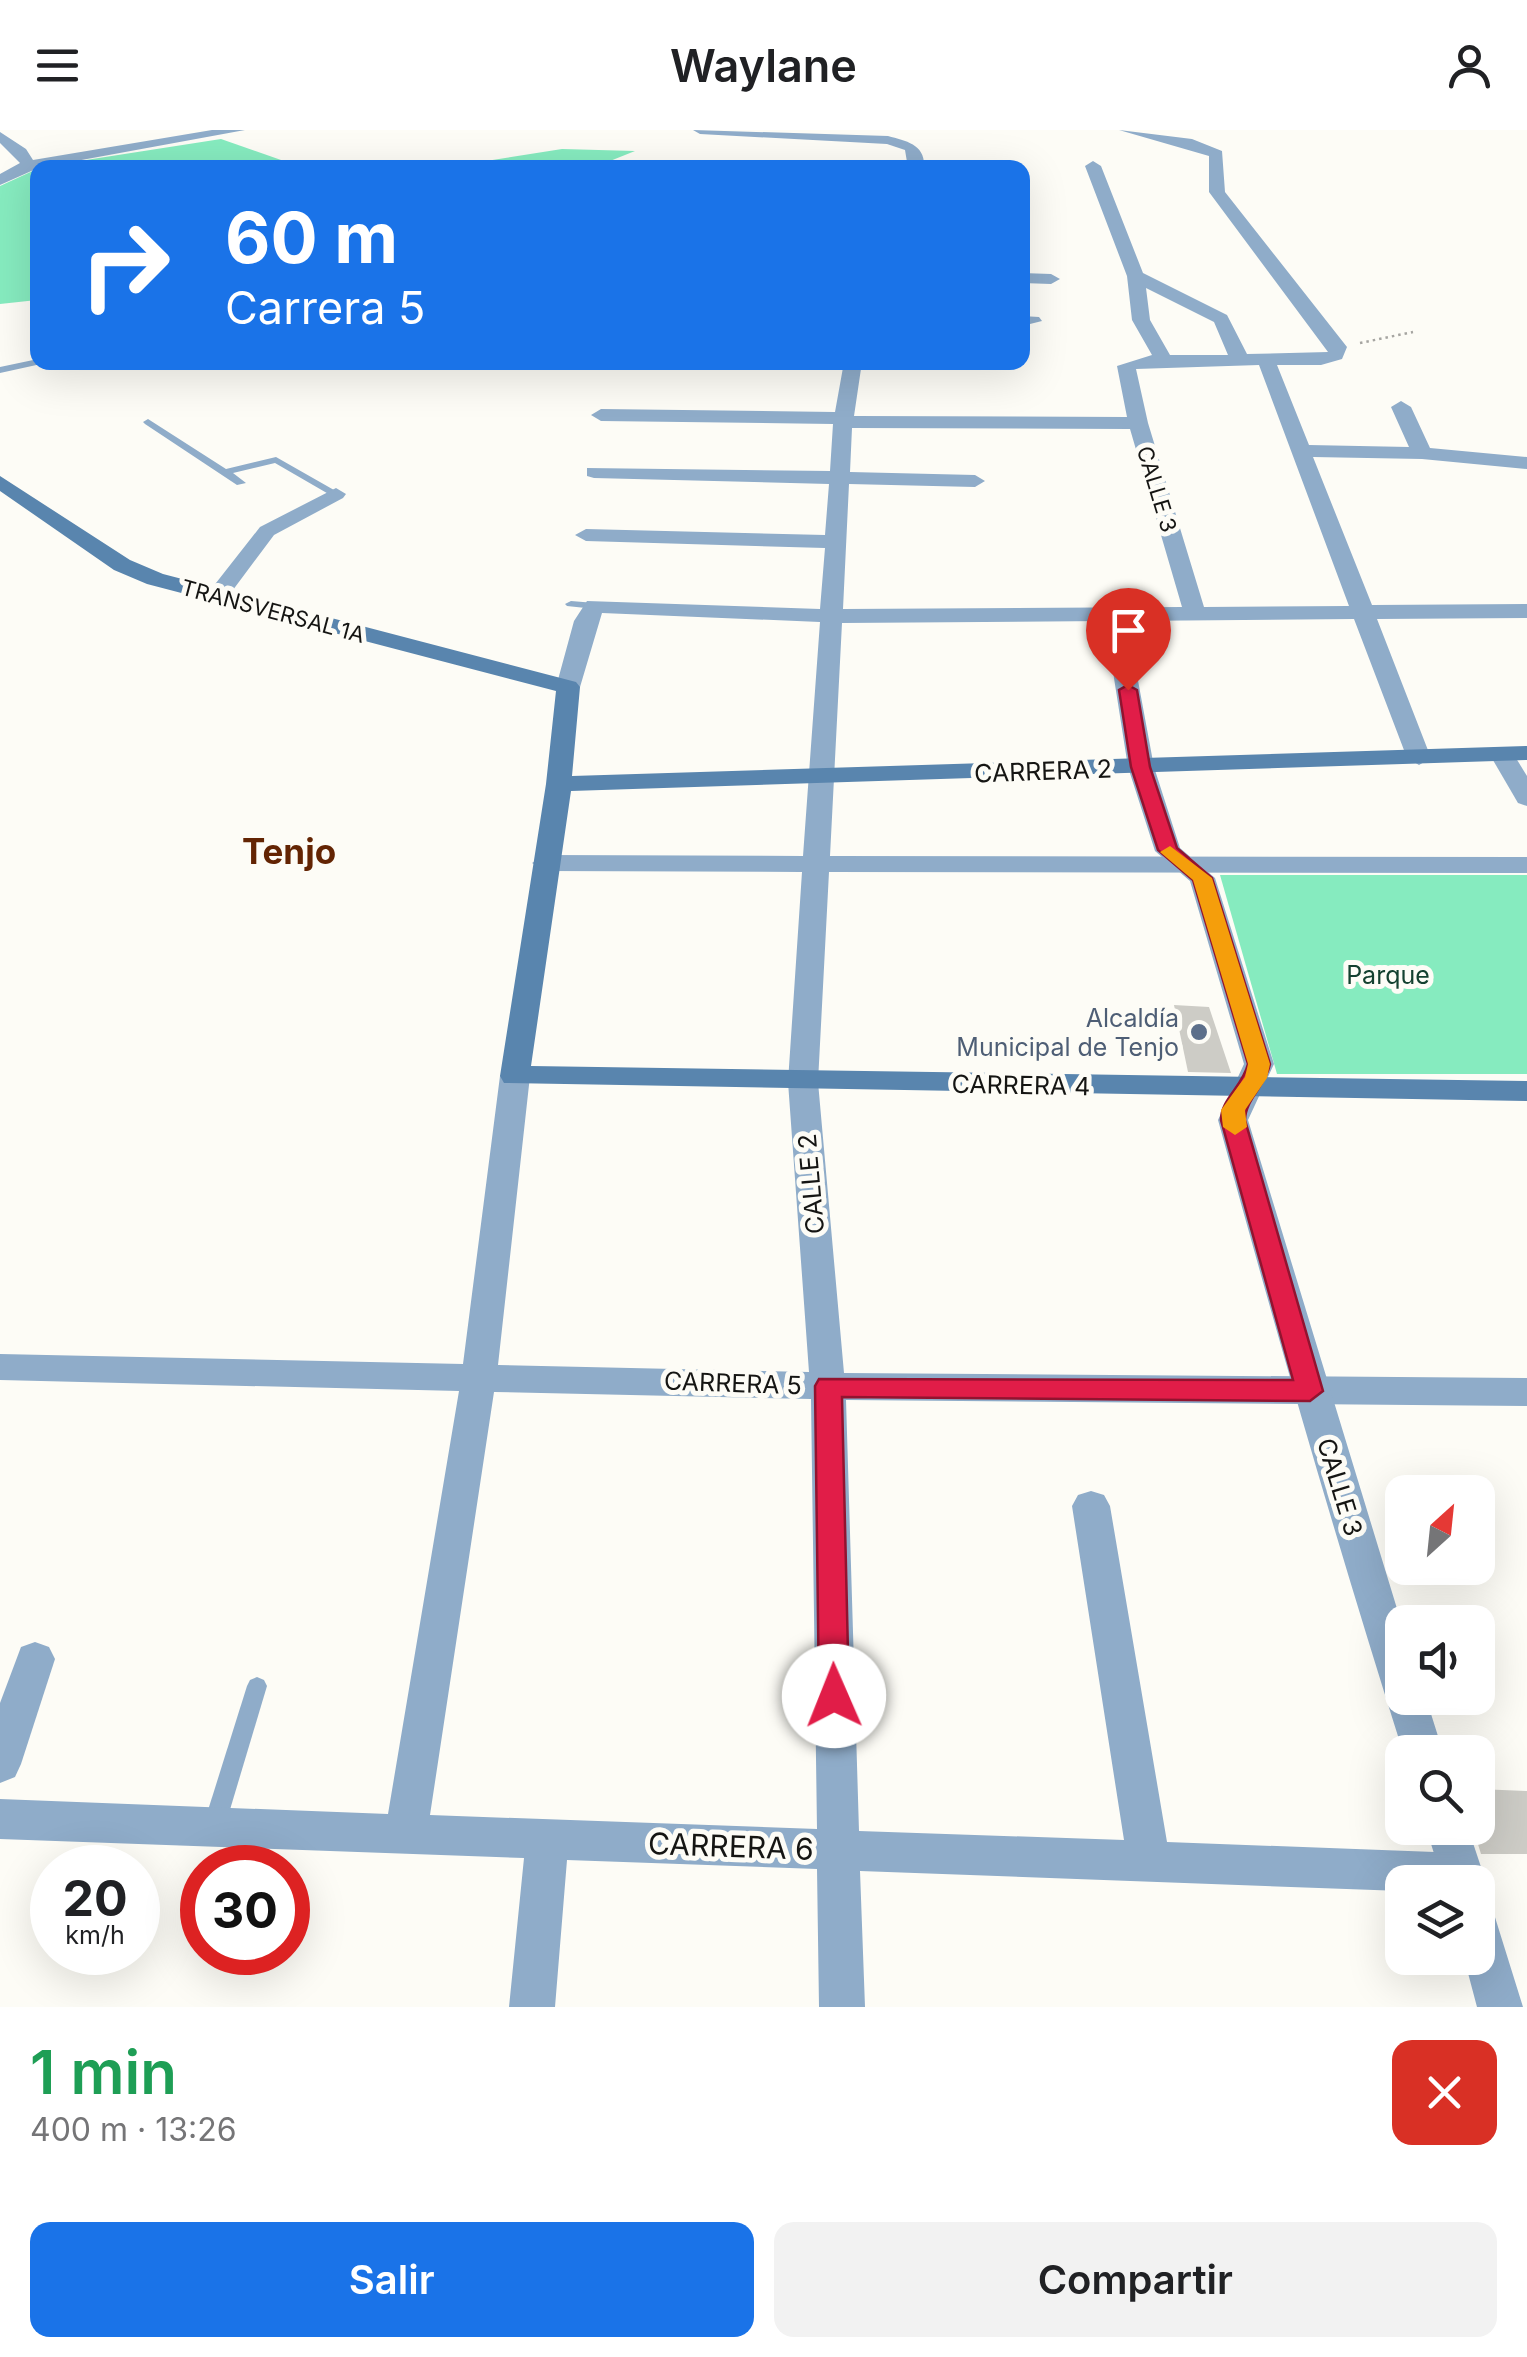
<!DOCTYPE html>
<html lang="es">
<meta charset="utf-8">
<style>
:root{--surface:#fff;--page:#f2f2f2;--text:#202124;--muted:#757577;--accent:#1a73e8}
body{margin:0;font-family:Inter,sans-serif;background:var(--page);color:var(--text);height:100vh;display:flex;flex-direction:column;font-size:38px;white-space:nowrap}
*{box-sizing:border-box;margin:0}
p{font-size:32px;color:var(--muted)}
.icon{flex:none;width:55px;height:55px;fill:none;stroke:currentColor;stroke-width:2;stroke-linecap:round;stroke-linejoin:round}
.map{position:relative;height:1877px;overflow:hidden}
.side{display:flex;flex-direction:column;background:var(--surface);flex:1}
.side>*{flex:none}
.hud{position:absolute;left:30px;top:30px;width:1000px;height:210px;border-radius:20px;box-shadow:0 10px 40px #0002;background:#1a73e8;color:#fff;overflow:hidden}
.needle{width:65px;rotate:27deg}
.tools{position:absolute;left:1385px;top:1345px;display:grid;gap:20px}
.tools a{display:grid;place-items:center;width:110px;height:110px;border-radius:20px;background:var(--surface);box-shadow:0 10px 40px #0002;font-size:50px}
.speed{position:absolute;left:30px;top:1715px;display:flex;gap:20px;font-size:50px;font-weight:700;text-align:center}
.speed>*{display:grid;place-content:center;width:130px;height:130px;border-radius:50%;background:var(--surface);box-shadow:0 10px 40px #0002;line-height:1}
.speed small{font-size:25px;font-weight:400}
.speed .limit{border:15px solid #d22;background:#fff;color:#111}
.pin{position:absolute;display:grid;place-items:center;width:85px;height:85px;color:#fff;margin:-102px -42px;border-radius:50% 50% 50% 0;rotate:-45deg;box-shadow:0 0 10px #0007}
.pin .icon{rotate:45deg}
.me{position:absolute;width:110px;margin:-55px;rotate:359deg;stroke-linejoin:round;filter:drop-shadow(0 0 8px #0008)}
.turn{display:flex;align-items:center;gap:35px;height:210px;padding:0 30px;font-size:45px}
.turn .icon{width:130px;height:130px;stroke-width:2.5}
.turn b{display:block;font-size:70px;line-height:85px}
.round{display:grid;place-items:center;flex:none;width:105px;height:105px;border-radius:20px;background:var(--page)}
.summary{display:flex;align-items:center;justify-content:space-between;height:170px;padding:0 30px}
h1{font-size:60px;font-weight:600;line-height:75px;color:#1e9e55}
.primary-button{display:flex;gap:20px;margin-top:auto;padding:20px 30px}
.primary-button a{flex:1;height:115px;border-radius:20px;background:var(--accent);color:#fff;font-size:40px;font-weight:600;line-height:115px;text-align:center}
.primary-button a+a{background:var(--page);color:var(--text)}
header{display:flex;justify-content:space-between;align-items:center;height:130px;padding:0 30px;background:var(--surface);font-size:45px;font-weight:600}
.map>svg:first-child{display:block}
</style>
<header><svg class="icon" aria-label="menu" viewBox="0 0 24 24"><path d="M4 6h16M4 12h16M4 18h16"/></svg>Waylane<svg class="icon" aria-label="person" viewBox="0 0 24 24"><circle cx="12" cy="8" r="4"/><path d="M4 21q1-7 8-7t8 7"/></svg></header>
<div class="map">
<svg width="1527" height="1877" viewBox="0 0 1527 1877">
<rect width="100%" height="100%" fill="#fdfcf6"/>
<g fill="#86ebbf">
<path d="M221 9 301 37H41Z"/>
<path d="M562 19 635 21 595 37H448Z"/>
<path d="M37 39V170L0 174V56Z"/>
<path d="M1220 745H1527V944H1277Z"/>
</g>
<g fill="#cdccc6">
<path d="M1174 875 1209 877 1231 943 1188 942Z"/>
<path d="M1478 1659 1527 1661V1724H1481L1473 1698H1478Z"/>
</g>
<g fill="none" stroke-linecap="round" stroke-linejoin="round">
<path stroke="#a6a5a1" stroke-width="2.5" stroke-dasharray="2.5 4" stroke-linecap="butt" d="M1360 213 1413 202"/>
<g fill="#8facc9" fill-rule="evenodd">
<path d="M1022 106 1026 108V121L1022 123Z"/>
<path d="M38 229V232L41 234 0 243V237Z"/>
<path d="M148 289 226 339 276 327 341 364 332 366 275 333 233 343 246 353 237 355 145 294 143 292Z"/>
<path d="M571 471 595 473 601 476 595 479 567 476 565 474Z"/>
<path d="M257 1547 264 1550 267 1556 226 1693 222 1700 215 1703 208 1700 204 1693 247 1556 250 1550Z"/>
</g>
<g fill="#8facc9" fill-rule="evenodd">
<path d="M212 0H245L38 38 0 55V44L20 33 0 13V2L26 19 33 30Z"/>
<path d="M693 0 888 6C907 11 926 15 924 38H908L905 20 887 14 700 4Z"/>
<path d="M1119 0 1192 9 1222 21 1225 62 1347 217 1342 229 1321 235H1277L1309 315 1409 317 1391 277 1401 271 1411 277 1430 318 1527 327V339L1422 329 1313 327 1372 475 1527 474V488L1377 489 1431 628 1419 635 1407 628 1354 489 1127 491 1154 637 1141 645 1128 637 1105 491 842 493 830 726 1527 727V743L829 742 818 952 844 1243 1527 1248V1276L846 1270 859 1701 1124 1710 1072 1376 1078 1365 1091 1361 1104 1365 1110 1376 1167 1712 1461 1723 1476 1729 1483 1743 1478 1755 1402 1752V1761L860 1741 865 1877H819L817 1739 567 1730 555 1877H509L524 1728 0 1709V1669L388 1684 459 1261 0 1250V1224L463 1234 500 946 515 936 530 946 498 1235 809 1242 788 952 802 742 545 741 532 733 545 725 803 726 820 492 602 483 580 557 568 564 556 557 574 491 587 471 820 479 825 418 586 411 575 405 586 399 825 405 829 354 594 348 587 346V338L830 341 833 294 601 291 591 285 601 279 835 282 844 232H862L854 286 1127 287 1117 236 1152 225 1132 190 1127 146 1085 36 1093 31 1101 36 1143 143 1227 185 1247 224 1328 222 1209 62V26ZM1146 158 1214 192 1228 225H1170L1150 190ZM1259 235 1349 476 1204 477 1148 293 1136 239ZM852 298 1130 299 1182 477 843 479 849 354 975 357 985 351 975 345 850 342ZM494 1262 811 1269 817 1699 430 1685Z"/>
<path d="M1022 143 1051 144 1060 149 1051 154 1022 153Z"/>
<path d="M1022 186 1039 187 1042 191 1022 196Z"/>
<path d="M336 358 346 364 343 368 274 405 224 472H208L205 467 260 397Z"/>
<path d="M1502 618 1511 620 1527 646V676L1518 673 1490 625Z"/>
<path d="M35 1512 49 1517 55 1529 21 1634 15 1647 0 1653V1573L21 1517Z"/>
</g>
<g fill="#8facc9" fill-rule="evenodd">
<path d="M1141 629 1154 637 1180 718 1215 748 1274 934 1248 990 1402 1495V1568H1426L1443 1622H1403C1337 1414 1276 1202 1218 990L1244 934 1190 751 1155 721 1128 637Z"/>
<path d="M1426 1698H1468L1486 1752 1479 1767 1478 1752H1443Z"/>
<path d="M1478 1778 1494 1784 1523 1877H1477L1464 1828H1478Z"/>
</g>
<path fill="#5985ae" fill-rule="evenodd" d="M0 346 130 430 163 444 576 552 580 557 572 646 1527 616V630L571 661 531 936 1527 951V971L504 953 500 946 546 654 556 561 147 454 114 440 0 361Z"/>
</g>
<path fill="#e11d48" stroke="#92132f" stroke-width="2.5" d="M1128 555 1137 560 1150 637 1177 718 1212 748 1270 934C1266 955 1245 970 1245 990L1323 1261 1310 1271 842 1267 849 1566 845 1575 834 1579 823 1575 819 1566 815 1256 819 1249 1293 1250 1221 990C1221 969 1243 956 1248 934L1193 750 1158 720 1131 637 1119 560Z"/>
<path fill="#f59e0b" d="M1170 716 1212 748 1270 934 1267 948 1245 980 1247 997 1235 1005 1223 997 1221 980 1245 947 1248 934 1193 750 1160 722Z"/>
<circle fill="#5c6f8a" stroke="#fdfcf6" stroke-width="4" cx="1199" cy="902" r="10"/>
<g text-anchor="middle" dominant-baseline="central" stroke-width="10" stroke-linejoin="round" paint-order="stroke">
<g font-size="22" fill="#151513" stroke="#fdfcf6">
<text transform="translate(1157 359) rotate(73)">CALLE 3</text>
<text transform="translate(273 481) rotate(15)">TRANSVERSAL 1A</text>
</g>
<g font-size="25" fill="#151513" stroke="#fdfcf6">
<text transform="translate(1043 641) rotate(-2)">CARRERA 2</text>
<text transform="translate(1021 955) rotate(1)">CARRERA 4</text>
<text transform="translate(811 1054) rotate(-95)">CALLE 2</text>
<text transform="translate(733 1253) rotate(2)">CARRERA 5</text>
<text transform="translate(1340 1357) rotate(73)">CALLE 3</text>
</g>
<g font-size="25" fill="#144130" stroke="#fdfcf6">
<text x="1388" y="845">Parque</text>
</g>
<g font-size="25" fill="#4e5e75" stroke="#fdfcf6" text-anchor="end">
<text x="1179" y="888">Alcaldía<tspan x="1179" dy="29">Municipal de Tenjo</tspan></text>
</g>
<g font-size="30" fill="#151513" stroke="#fdfcf6">
<text transform="translate(731 1716) rotate(2)">CARRERA 6</text>
</g>
<g font-size="35" font-weight="bold" fill="#632403" stroke="#fdfcf6">
<text x="289" y="721">Tenjo</text>
</g>
</g>
</svg>
<div class="tools">
<a><svg class="needle" viewBox="-14 -14 28 28"><path d="M0-13l5 13h-10z" fill="#e53935"/><path d="M0 13l5-13h-10z" fill="#757577"/></svg></a>
<a><svg class="icon" aria-label="sound" viewBox="0 0 24 24"><path d="M4 9h4l5-4v14l-5-4H4zM17 9q2 3 0 6"/></svg></a>
<a><svg class="icon" aria-label="search" viewBox="0 0 24 24"><circle cx="10" cy="10" r="6"/><path d="M15 15l6 6"/></svg></a>
<a><svg class="icon" aria-label="layers" viewBox="0 0 24 24"><path d="M12 4l9 5-9 5-9-5zM3 14l9 5 9-5"/></svg></a>
</div>
<div class="speed"><div>20<small>km/h</small></div><div class="limit">30</div></div>
<div class="pin" style="left:1128px;top:560px;background:#d93025"><svg class="icon" aria-label="arrive" viewBox="0 0 24 24"><path d="M6 21V4h12l-3 4 3 4H6"/></svg></div>
<svg class="me" style="left:834px;top:1566px" viewBox="-20 -20 40 40"><circle r="19" fill="#fff"/><path d="M0-13L10 11 0 6-10 11z" fill="#e11d48"/></svg>
<div class="hud">
<div class="turn"><svg class="icon" aria-label="right" viewBox="0 0 24 24"><path d="M7 20v-9h11M14 6l5 5-5 5"/></svg><div><b>60 m</b>Carrera 5</div></div>
</div>
</div>
<section class="side">
<div class="summary"><div><h1>1 min</h1><p>400 m · 13:26</p></div><a class="round" style="background:#d93025;color:#fff"><svg class="icon" aria-label="close" viewBox="0 0 24 24"><path d="M6 6l12 12M18 6L6 18"/></svg></a></div>
<div class="primary-button"><a>Salir</a><a>Compartir</a></div>
</section>
